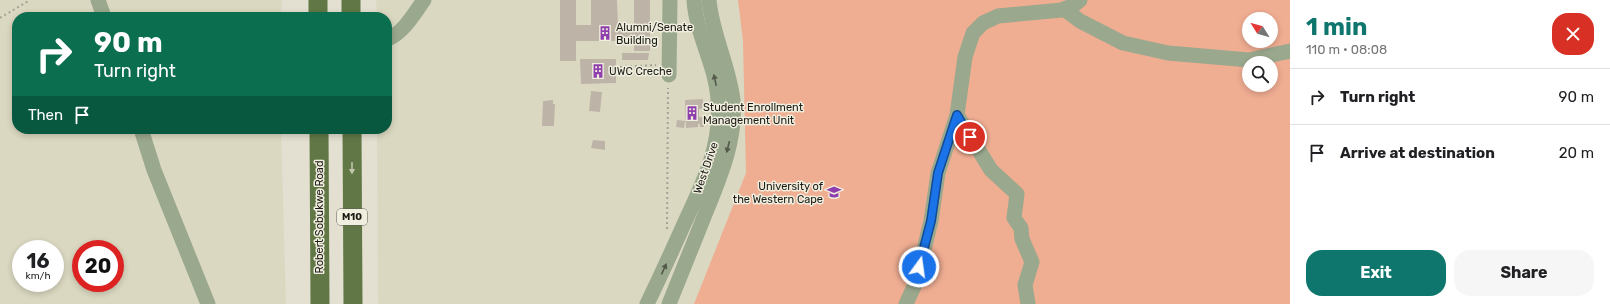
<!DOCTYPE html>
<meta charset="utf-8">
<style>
:root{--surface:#fff;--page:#f6f6f6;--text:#202124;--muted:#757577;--line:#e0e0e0;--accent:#0f766e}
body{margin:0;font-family:Rubik,sans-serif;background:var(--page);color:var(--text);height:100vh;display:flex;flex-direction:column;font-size:15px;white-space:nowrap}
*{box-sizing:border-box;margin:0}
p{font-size:13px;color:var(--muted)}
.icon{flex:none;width:22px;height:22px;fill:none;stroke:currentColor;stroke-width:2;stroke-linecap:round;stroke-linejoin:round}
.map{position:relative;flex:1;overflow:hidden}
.panel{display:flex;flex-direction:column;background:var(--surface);width:320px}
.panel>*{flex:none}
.top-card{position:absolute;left:12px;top:12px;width:380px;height:122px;border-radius:16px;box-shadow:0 2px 6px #0003;background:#0b6e4f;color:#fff;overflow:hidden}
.needle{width:26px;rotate:307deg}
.controls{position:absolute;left:1242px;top:12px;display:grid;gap:8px}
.controls a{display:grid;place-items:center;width:36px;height:36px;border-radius:50%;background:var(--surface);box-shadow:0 2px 6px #0003;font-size:20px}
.speed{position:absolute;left:12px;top:240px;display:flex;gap:8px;font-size:20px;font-weight:700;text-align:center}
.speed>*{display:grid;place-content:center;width:52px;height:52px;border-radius:50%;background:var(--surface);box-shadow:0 2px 6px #0003;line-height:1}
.speed small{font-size:10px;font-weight:400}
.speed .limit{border:6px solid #d22;background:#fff;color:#111}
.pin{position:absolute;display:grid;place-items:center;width:34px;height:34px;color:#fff;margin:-17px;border:2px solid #fff;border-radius:50%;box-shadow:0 1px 4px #0007}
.me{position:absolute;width:44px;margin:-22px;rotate:14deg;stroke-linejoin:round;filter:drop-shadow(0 0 3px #0008)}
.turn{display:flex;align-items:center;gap:14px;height:84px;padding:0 16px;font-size:18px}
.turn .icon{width:52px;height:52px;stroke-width:2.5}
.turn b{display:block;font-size:28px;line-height:34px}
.then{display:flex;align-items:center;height:38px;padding:0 16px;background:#0003;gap:8px;font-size:15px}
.round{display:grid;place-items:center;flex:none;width:42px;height:42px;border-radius:16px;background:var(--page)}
.summary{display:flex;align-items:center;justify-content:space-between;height:68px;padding:0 16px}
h1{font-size:24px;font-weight:700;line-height:30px;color:var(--accent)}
.action{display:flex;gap:8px;margin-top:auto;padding:8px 16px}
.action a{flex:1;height:46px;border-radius:16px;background:var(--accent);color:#fff;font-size:16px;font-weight:700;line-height:46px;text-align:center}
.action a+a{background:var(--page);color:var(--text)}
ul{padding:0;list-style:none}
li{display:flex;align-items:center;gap:12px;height:56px;padding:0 16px;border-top:1px solid var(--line)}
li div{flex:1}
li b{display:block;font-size:15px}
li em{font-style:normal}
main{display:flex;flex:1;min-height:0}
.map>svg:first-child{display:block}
</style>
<main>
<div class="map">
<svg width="1290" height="304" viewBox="0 0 1290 304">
<rect width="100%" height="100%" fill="#e3e0d1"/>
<g fill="#dbd8c1" fill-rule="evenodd">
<path d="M0 0H282L281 17H17V129H281L286 304H0ZM21 249H55V283H21ZM81 249H115V283H81Z"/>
<path d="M376 0H1290V304H378L377 129H387V17H377ZM1249 19H1271V41H1249ZM1249 63H1271V85H1249Z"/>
</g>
<path fill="#efad92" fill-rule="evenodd" d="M738 0H1290V304H694L746 173 743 41ZM1249 19H1271V41H1249ZM1249 63H1271V85H1249Z"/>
<g fill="#beb3a7">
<path d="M560 0H576V25H591V0H617L618 25H634V0H650V51H634V41H576V61H560Z"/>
<path d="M622 53H649L648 60H622Z"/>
<path d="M580 59H616V83L581 84Z"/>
<path d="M591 91 602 92 600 112 589 111Z"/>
<path d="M703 99V109H699V117H704V127H700V124H698V127L686 128 685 100Z"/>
<path d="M553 100V104H555L554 126H542L543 101Z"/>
<path d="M677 120 685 121 684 128 676 127Z"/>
<path d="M593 140 605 141V150L591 148Z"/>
</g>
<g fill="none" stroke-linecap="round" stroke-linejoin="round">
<g stroke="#a4a296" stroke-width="2" stroke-dasharray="2 3" stroke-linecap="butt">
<path d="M0 18 30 0"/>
<path d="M620 67 656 65"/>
<path d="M667 229 668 88"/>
</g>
<g stroke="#9aa88d" stroke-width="15">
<path d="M98 0 104 17"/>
<path d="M1064 9 1080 21 1123 43 1168 53 1249 60 1290 51"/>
<path d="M388 39C404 32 414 14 424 0"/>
<path d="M669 75 670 0"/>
<path d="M957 115 991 170 1017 194 1014 218 1021 228 1022 239 1032 262 1025 285 1028 304"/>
<path d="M141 129 154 170 208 304"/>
<path d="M647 304C660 277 672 251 684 224 703 183 722 146 718 100 716 65 696 35 694 0"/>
<path d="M669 304C680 277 691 250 702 222 717 184 737 142 733 100 729 66 712 34 709 0"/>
<path d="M906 304 916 282 931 221 938 173 957 115 965 57 973 33 983 23 998 16 1062 10 1074 5 1080 0"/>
</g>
<g stroke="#617846" stroke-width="19">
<path d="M318 0V17"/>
<path d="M351 0V17"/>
<path d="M319 129 320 304"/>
<path d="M352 129 353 304"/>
</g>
</g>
<defs><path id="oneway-solid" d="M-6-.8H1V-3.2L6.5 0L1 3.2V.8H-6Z"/></defs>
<g fill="#545a4b">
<use href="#oneway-solid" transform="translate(715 80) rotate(-102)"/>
<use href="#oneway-solid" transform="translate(728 147) rotate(104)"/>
<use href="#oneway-solid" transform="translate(664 269) rotate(-65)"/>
</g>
<use fill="#bec5a9" href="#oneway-solid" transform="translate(352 168) rotate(90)"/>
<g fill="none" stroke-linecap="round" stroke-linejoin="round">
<defs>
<path id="route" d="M919 267 931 221 938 173 957 115 970 137"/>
</defs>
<use href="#route" stroke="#114b97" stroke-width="10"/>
<use href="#route" stroke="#1a73e8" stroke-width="7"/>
</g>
<defs>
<symbol id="building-bare" viewBox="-9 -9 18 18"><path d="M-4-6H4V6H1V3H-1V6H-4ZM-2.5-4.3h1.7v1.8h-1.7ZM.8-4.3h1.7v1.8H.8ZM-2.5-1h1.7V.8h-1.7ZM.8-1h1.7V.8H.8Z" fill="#8f3ead" stroke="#f0eede" stroke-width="2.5" paint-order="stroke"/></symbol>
<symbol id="university-bare" viewBox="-9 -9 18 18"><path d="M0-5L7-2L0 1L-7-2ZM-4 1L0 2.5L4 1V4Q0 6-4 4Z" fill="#8f3ead" stroke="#f0eede" stroke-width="2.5" paint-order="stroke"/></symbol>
</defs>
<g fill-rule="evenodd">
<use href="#building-bare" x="595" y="23" width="20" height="20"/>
<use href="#building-bare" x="588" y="61" width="20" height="20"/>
<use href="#building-bare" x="682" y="103" width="20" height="20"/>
<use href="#university-bare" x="824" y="182" width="20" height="20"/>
</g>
<g text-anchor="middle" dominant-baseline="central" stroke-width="3" stroke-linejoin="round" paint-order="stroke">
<rect fill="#f0eede" stroke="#5b5a51" stroke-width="1" x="337" y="209" width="30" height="16" rx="3"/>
<g font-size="10" font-weight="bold" fill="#1b1a15">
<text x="352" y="217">M10</text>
</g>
<g font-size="11" fill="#1b1a15" stroke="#f0eede" text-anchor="start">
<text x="616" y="27">Alumni/Senate<tspan x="616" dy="13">Building</tspan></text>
<text x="609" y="71">UWC Creche</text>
<text x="703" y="107">Student Enrollment<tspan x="703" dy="13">Management Unit</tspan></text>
<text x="823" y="186" text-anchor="end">University of<tspan x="823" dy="13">the Western Cape</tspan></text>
</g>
<g font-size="11" fill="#1b1a15" stroke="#f0eede">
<text transform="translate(706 168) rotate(-71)">West Drive</text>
<text transform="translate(319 217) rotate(-90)">Robert Sobukwe Road</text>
</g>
</g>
</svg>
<div class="controls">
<a><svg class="needle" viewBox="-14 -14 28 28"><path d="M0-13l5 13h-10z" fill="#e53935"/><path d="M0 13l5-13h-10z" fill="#757577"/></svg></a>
<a><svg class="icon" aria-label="search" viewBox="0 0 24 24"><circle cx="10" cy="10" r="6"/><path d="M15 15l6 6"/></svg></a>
</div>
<div class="speed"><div>16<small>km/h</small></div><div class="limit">20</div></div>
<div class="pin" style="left:970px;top:137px;background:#d93025"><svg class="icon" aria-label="arrive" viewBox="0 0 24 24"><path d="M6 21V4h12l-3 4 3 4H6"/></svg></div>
<svg class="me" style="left:919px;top:267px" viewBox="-20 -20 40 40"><circle r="17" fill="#1a73e8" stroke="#fff" stroke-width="3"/><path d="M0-11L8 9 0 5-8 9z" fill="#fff"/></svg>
<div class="top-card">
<div class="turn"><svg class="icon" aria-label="right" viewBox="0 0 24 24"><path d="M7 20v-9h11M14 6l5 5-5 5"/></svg><div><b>90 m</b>Turn right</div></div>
<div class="then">Then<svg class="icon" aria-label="arrive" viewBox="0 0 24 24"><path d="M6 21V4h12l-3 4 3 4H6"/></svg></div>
</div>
</div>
<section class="panel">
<div class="summary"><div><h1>1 min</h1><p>110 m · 08:08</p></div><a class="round" style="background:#d93025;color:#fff"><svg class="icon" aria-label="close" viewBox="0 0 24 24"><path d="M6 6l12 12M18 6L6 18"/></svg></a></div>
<ul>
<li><svg class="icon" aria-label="right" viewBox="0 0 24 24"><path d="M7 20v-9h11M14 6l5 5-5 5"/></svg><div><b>Turn right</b></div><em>90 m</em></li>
<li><svg class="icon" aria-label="arrive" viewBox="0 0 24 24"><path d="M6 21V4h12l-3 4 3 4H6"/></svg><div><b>Arrive at destination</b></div><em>20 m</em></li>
</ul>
<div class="action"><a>Exit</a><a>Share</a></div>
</section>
</main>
